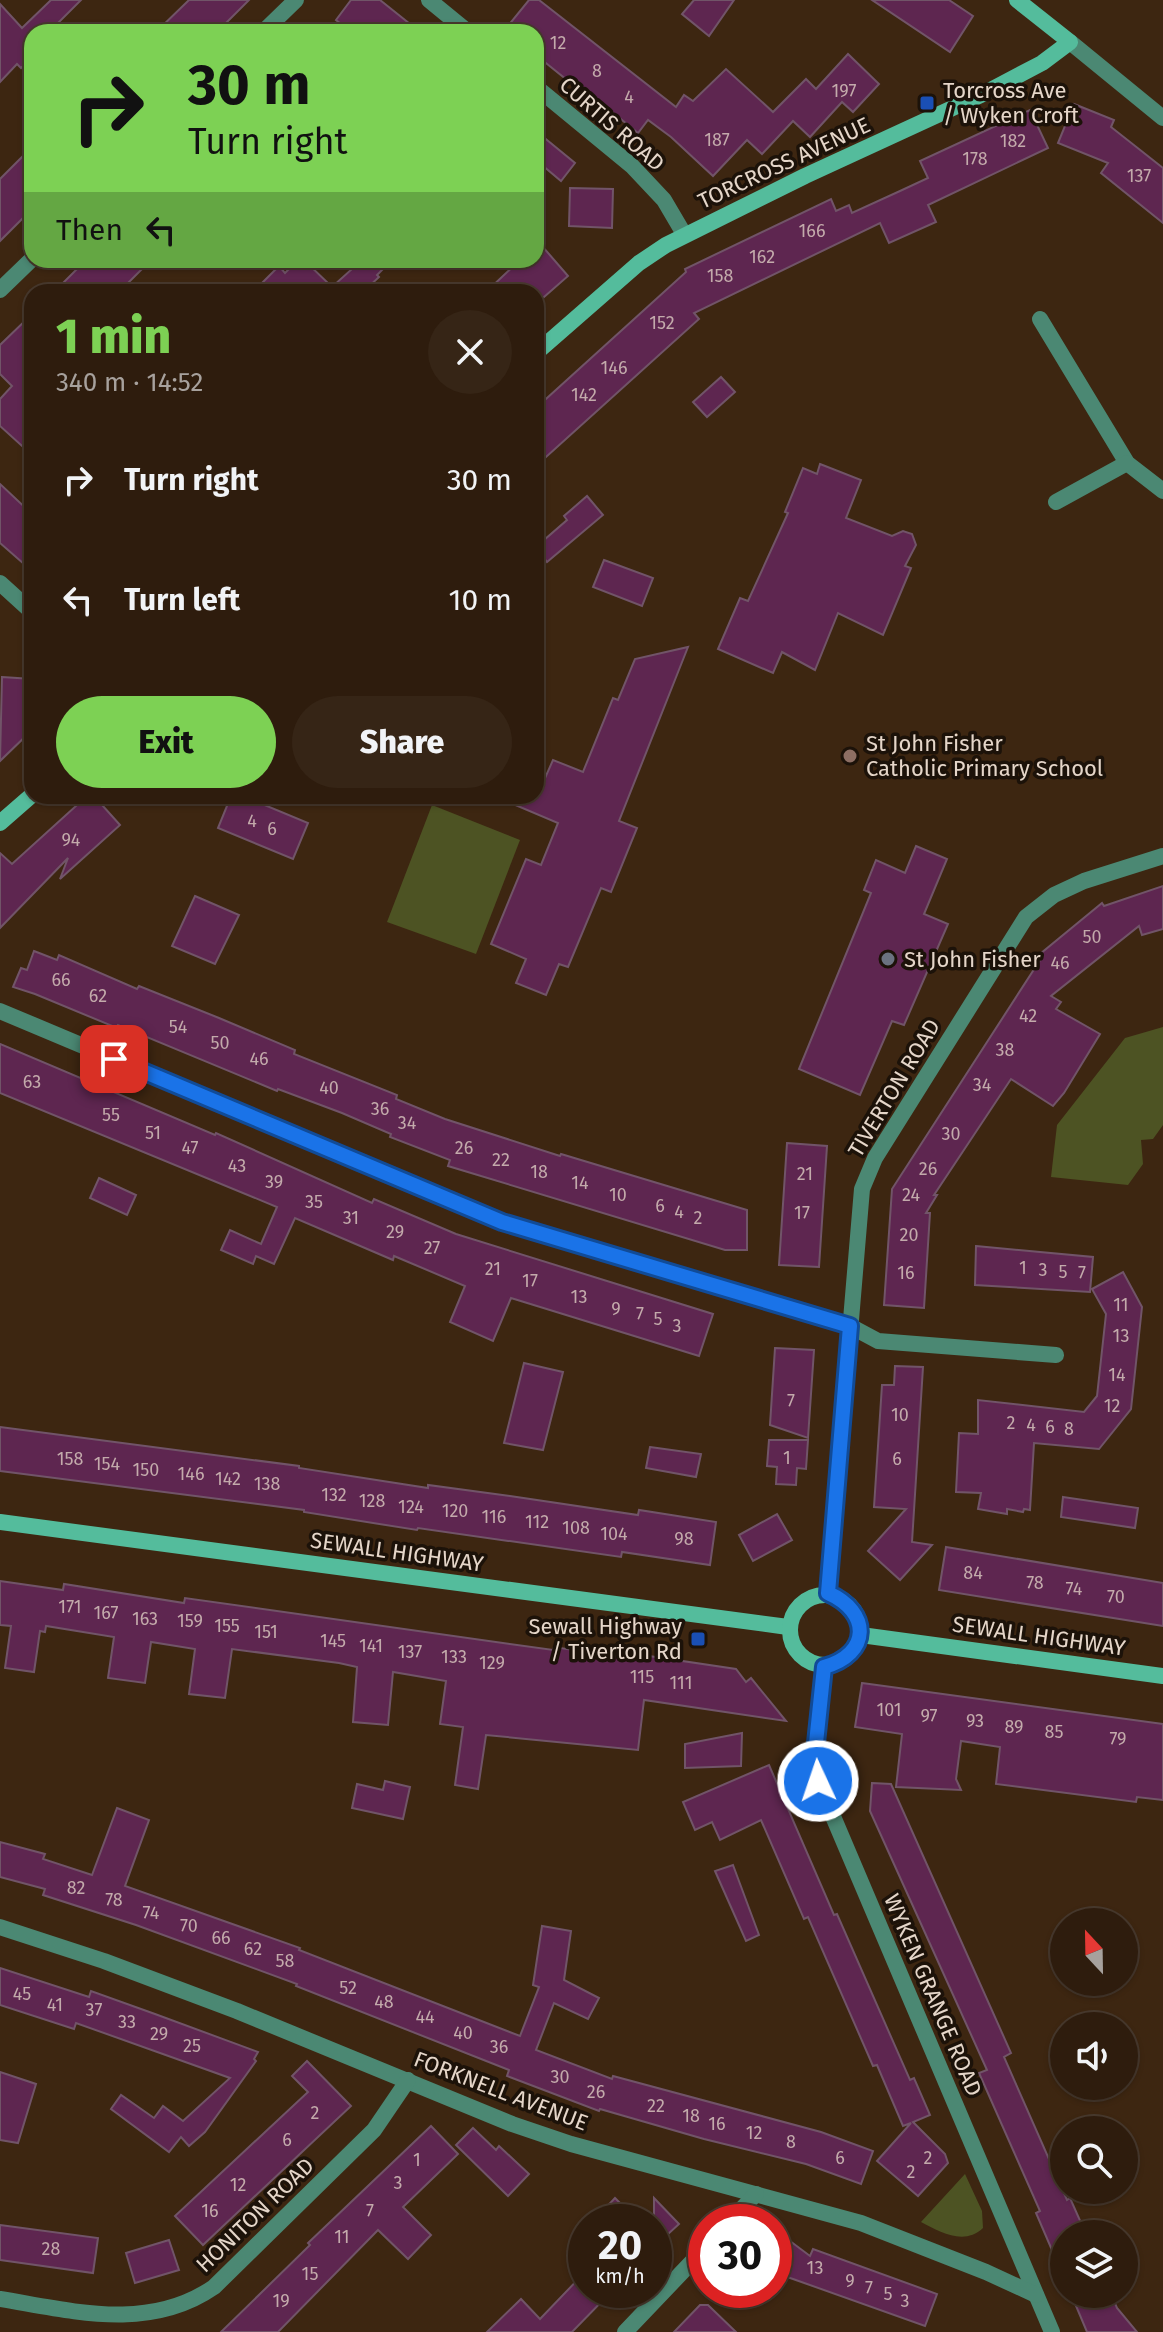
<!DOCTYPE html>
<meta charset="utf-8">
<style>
:root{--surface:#2e1c0d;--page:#362516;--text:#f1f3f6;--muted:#a7a19d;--line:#493a2e;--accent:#7dd154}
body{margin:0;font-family:"Fira Sans",sans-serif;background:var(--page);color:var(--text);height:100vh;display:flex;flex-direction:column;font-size:30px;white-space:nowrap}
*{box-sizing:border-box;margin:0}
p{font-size:26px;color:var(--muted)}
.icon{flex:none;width:44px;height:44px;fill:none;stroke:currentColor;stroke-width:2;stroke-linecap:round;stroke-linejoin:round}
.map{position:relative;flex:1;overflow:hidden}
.drawer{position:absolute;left:24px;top:284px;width:520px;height:520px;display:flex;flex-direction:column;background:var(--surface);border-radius:24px;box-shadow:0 2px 6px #0004,0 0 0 2px var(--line)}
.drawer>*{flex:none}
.banner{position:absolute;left:24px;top:24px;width:520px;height:244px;border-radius:24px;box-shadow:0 2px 6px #0004,0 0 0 2px var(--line);background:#7dd154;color:#111;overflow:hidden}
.needle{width:52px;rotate:338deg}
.buttons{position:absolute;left:1050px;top:1908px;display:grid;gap:16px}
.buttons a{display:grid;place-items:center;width:88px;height:88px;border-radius:50%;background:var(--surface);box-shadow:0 2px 6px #0004,0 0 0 2px var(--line);font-size:40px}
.speed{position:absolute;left:568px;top:2204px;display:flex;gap:16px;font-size:40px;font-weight:700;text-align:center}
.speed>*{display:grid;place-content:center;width:104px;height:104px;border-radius:50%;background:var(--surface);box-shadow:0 2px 6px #0004,0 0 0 2px var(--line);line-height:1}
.speed small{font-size:20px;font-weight:400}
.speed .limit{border:12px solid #d22;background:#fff;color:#111}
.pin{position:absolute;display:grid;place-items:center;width:68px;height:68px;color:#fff;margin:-34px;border-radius:16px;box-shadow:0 4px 12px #0006}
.me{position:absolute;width:88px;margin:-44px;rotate:357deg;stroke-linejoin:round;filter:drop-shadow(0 0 6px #0008)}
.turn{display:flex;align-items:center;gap:28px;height:168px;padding:0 32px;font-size:36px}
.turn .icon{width:104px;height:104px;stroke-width:2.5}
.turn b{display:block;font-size:56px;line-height:68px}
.then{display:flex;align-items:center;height:76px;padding:0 32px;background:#0003;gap:16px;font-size:30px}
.round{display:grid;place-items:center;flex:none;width:84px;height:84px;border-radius:42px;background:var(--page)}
.summary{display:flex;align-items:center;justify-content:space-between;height:136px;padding:0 32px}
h1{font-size:48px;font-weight:800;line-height:60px;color:var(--accent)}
.button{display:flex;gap:16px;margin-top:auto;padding:16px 32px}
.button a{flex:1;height:92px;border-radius:48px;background:var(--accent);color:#111;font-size:32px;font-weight:800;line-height:92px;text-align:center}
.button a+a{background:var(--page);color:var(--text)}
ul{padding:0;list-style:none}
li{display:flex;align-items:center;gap:24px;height:120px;padding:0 32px}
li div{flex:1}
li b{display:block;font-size:30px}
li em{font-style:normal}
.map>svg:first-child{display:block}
</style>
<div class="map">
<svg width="1163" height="2332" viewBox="0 0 1163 2332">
<rect width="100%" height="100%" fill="#3d2611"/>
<g fill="#4d5323">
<path d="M432 805 520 840 476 954 387 922Z"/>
<path d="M1163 1027V1125L1153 1139 1141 1140 1143 1164 1128 1185 1051 1177 1057 1125 1125 1038Z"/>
<path d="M965 2174 982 2211 983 2228C964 2246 940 2232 921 2222Z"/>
</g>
<g fill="#5e2650" stroke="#715468" stroke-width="2">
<path d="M51 0H81L49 32H32V57L21 68 17 64 0 82V4L22 28Z"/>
<path d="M189 0H249L217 32H156Z"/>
<path d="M351 0H380L420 32H351L336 20Z"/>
<path d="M529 0H539L676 107 684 95 693 101 726 69 773 112 806 79 816 89 848 54 879 84 853 112 842 102 810 137 793 121 762 154 747 140 713 176 671 137 648 120 638 133 569 77 567 80 536 55V32H503Z"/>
<path d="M694 0H734L709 36 682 14Z"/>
<path d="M872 0H949L973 16 950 52Z"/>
<path d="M1074 104 1114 120 1111 127 1163 168V223L1101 173 1108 163 1058 143Z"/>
<path d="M1030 110 1048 148 928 205 936 222 889 243 880 223 694 313 699 319 536 466V408L686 272 685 269 831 199 836 211 849 205 852 213 900 191 928 178 920 161Z"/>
<path d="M536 131 575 163 561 181 536 160Z"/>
<path d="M32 147V209L0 241V179Z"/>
<path d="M570 188 613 189 612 228 569 226Z"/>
<path d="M536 239 568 276 536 304V292H486L520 260H536Z"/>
<path d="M86 260H151L119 292H54Z"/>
<path d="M298 260H304L332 287 362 260H392L377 275 379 277 363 292H253L279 266 285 273Z"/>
<path d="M32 314V455L0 426V399L12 386 0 374V345Z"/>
<path d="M721 377 735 392 707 417 693 402Z"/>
<path d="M820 464 861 480 846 518 892 536 903 531 912 534 916 545 905 566 911 568 883 635 838 613 815 670 782 652 773 673 718 649 740 598 748 601 788 513 785 512 803 468 817 474Z"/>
<path d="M0 484 32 514V571L0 543Z"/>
<path d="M587 496 603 515 547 562 536 547 567 520 564 516Z"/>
<path d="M604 560 653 578 642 606 593 587Z"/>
<path d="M688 647 619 821 637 828 611 892 601 888 568 967 559 964 546 995 516 983 526 959 491 944 526 859 541 865 558 823 494 796H536V782L542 785 553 760 583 772 613 698 618 700 635 659Z"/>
<path d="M2 677 32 679V730L0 761Z"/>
<path d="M87 796H94L120 825 60 879 68 858 0 928V853L12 864Z"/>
<path d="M231 796H243L308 823 293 859 218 828Z"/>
<path d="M916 846 947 859 924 914 948 924 904 1025 892 1021 860 1095 799 1069 871 893 864 890 876 860 905 873Z"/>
<path d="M1163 886V929L1142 935 1139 926 1051 996 1061 1002 1056 1009 1100 1034 1064 1093 1053 1106 1011 1079 934 1195H937L926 1213H930L924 1308 884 1305 892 1189 1042 957 1040 954 1102 903 1104 906Z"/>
<path d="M195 896 239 915 215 964 172 946Z"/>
<path d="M34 951 57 960 59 955 137 989 139 986 219 1018 295 1050 294 1054 397 1095 396 1099 445 1119 560 1156 561 1154 747 1210V1250H725L448 1166 450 1160 390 1137 391 1134 342 1113 278 1089 277 1091 118 1025 117 1028 35 994 13 987 21 968 27 970Z"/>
<path d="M0 1044 215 1135 216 1133 372 1203 374 1199 456 1234 713 1314 699 1356 511 1298 493 1341 450 1322 465 1286 394 1256 393 1260 295 1218 274 1264 256 1256 253 1264 221 1250 230 1230 261 1244 277 1207 0 1093Z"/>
<path d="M787 1143 827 1146 819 1267 779 1265Z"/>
<path d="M99 1178 136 1195 127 1215 90 1198Z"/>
<path d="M976 1246 1093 1257 1090 1292 975 1285Z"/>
<path d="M1123 1272 1142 1307 1131 1409 1099 1449 1034 1443 1030 1510 1024 1509 1023 1512 1007 1509V1514L978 1509 981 1493 956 1492 959 1433 978 1434V1400L1084 1412 1097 1396 1106 1314 1092 1289Z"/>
<path d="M775 1348 814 1350 808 1438 770 1425Z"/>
<path d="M524 1363 563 1372 543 1450 504 1443Z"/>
<path d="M895 1366 923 1367 912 1542 932 1545 900 1580 868 1551 906 1509 874 1507 882 1385H894Z"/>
<path d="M0 1427 299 1466V1468L428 1488V1485L510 1496 638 1515 639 1510 716 1522 710 1565 622 1552 621 1557 418 1528 417 1530 304 1512V1510L0 1471Z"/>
<path d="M769 1440H808L806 1469 797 1468 796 1485 776 1484 777 1467 767 1466Z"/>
<path d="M650 1447 701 1454 696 1477 646 1468Z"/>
<path d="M1063 1497 1138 1508 1135 1528 1061 1517Z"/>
<path d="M777 1514 792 1540 753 1561 739 1535Z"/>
<path d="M946 1547 1163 1583V1626L939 1590Z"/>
<path d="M0 1581 63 1590 64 1584 184 1603 185 1598 553 1650 554 1647 634 1659 635 1654 736 1669 746 1682 751 1678 786 1721 644 1700 638 1750 486 1735 478 1789 455 1785 463 1727 440 1724 446 1681 393 1672 388 1725 353 1722 357 1667 339 1663 232 1649 225 1698 189 1694 195 1649 151 1642 145 1683 108 1678 114 1637 46 1626 45 1632 40 1631 34 1672 5 1668 11 1626 0 1625Z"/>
<path d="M862 1683 1163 1724V1800L1137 1797 1136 1802 996 1784 1000 1747 961 1741 956 1779 961 1790 896 1787 902 1734 855 1727Z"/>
<path d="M742 1733 741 1766 685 1768V1744Z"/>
<path d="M769 1765 834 1915 837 1914 910 2080 914 2078 930 2115 913 2122 945 2154 948 2163 918 2196 877 2161 911 2123 903 2126 877 2065 873 2066 808 1917 804 1919 761 1820 720 1840 712 1822 695 1830 683 1802Z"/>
<path d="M385 1781 410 1787 403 1819 352 1808 357 1784 383 1790Z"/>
<path d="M872 1783 891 1784 1011 2053 1004 2057 1067 2200 1070 2198 1086 2234H1064V2278L1036 2213 1040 2211 979 2073 987 2070 870 1811Z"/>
<path d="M117 1808 149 1820 125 1886 300 1948 299 1950 520 2036 539 1987 533 1985 542 1926 571 1931 564 1980 599 1998 588 2019 554 2003 536 2050 612 2079 613 2076 821 2132 873 2151 861 2184 806 2164 704 2139 600 2109 599 2111 507 2076 509 2070 296 1986 297 1984 136 1925 43 1895 45 1889 0 1877V1842L45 1854 43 1859 92 1875Z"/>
<path d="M733 1865 759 1935 746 1941 715 1871Z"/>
<path d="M0 1968 89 1997 91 1991 155 2014 258 2052 254 2059 256 2061 205 2132 189 2146 181 2137 169 2152 111 2109 121 2095 154 2118 163 2106 183 2121 230 2078 76 2023 74 2029 0 2005Z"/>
<path d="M307 2061 351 2106 203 2245 175 2216 308 2092 292 2076Z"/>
<path d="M0 2072 36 2084 18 2143 0 2140Z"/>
<path d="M431 2126 458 2154 403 2207 431 2235 408 2259 378 2230 278 2332H221L310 2245 308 2243Z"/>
<path d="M473 2128 496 2150 499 2146 529 2174 508 2196 456 2145Z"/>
<path d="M615 2198 639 2222H612L602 2212Z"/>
<path d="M654 2198 679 2224 654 2247Z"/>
<path d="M0 2225 98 2238 93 2273 0 2260Z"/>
<path d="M774 2229 810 2256 813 2249 937 2294 925 2326 779 2274 774 2270Z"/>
<path d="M169 2240 179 2270 135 2283 126 2253Z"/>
<path d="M586 2271V2290H613L572 2332H487L521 2299 540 2319Z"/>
<path d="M1071 2294H1111L1117 2308 1137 2332H1087Z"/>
<path d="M700 2305H708L736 2332H674Z"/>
</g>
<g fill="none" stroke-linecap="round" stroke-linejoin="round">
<g stroke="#4b8873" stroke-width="16">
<path d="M429 0 468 32"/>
<path d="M263 32 296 0"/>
<path d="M1070 42 1163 118"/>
<path d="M536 87 632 166 664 200 684 234"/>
<path d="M0 290 32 259"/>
<path d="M1040 319 1127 463 1163 491"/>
<path d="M1056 502 1127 463"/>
<path d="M0 583 32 612"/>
<path d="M0 1011 502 1222 850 1326 878 1341 1056 1355"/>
<path d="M828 1593 862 1189 875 1158 1026 917 1054 895 1084 881 1163 856"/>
<path d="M824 1667 814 1762 818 1781 1052 2332"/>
<path d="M0 1927 104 1961 237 2011 512 2124 571 2144 861 2223 986 2272 1036 2295"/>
<path d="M729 2222 756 2194"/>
<path d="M0 2299C73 2311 149 2332 214 2287L374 2130 408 2080"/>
<path d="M625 2332 706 2247"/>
</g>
<g stroke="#54bc9c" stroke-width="16">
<path d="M536 353 639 263 666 245 805 176 983 94 1042 63 1070 42 1017 0"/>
<path d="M0 823 32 795"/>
<path d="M0 1522 788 1627"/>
<circle cx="825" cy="1630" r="35"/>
<path d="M861 1635 1163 1676"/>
</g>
</g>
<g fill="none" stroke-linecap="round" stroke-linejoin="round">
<defs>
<path id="route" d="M114 1059 502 1222 850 1326 828 1593C871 1612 871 1654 824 1667L814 1762 818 1781"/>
</defs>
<use href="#route" stroke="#114b97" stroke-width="20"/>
<use href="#route" stroke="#1a73e8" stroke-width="14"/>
</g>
<g fill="#1a4fb4" stroke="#1c1209" stroke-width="3">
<rect x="919" y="95" width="16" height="16" rx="4"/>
<rect x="690" y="1631" width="16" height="16" rx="4"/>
</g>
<circle fill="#8d6e63" stroke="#1c1209" stroke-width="3" cx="850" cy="756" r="8"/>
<circle fill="#6b7280" stroke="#1c1209" stroke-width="3" cx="888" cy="959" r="8"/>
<g text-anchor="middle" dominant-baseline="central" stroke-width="7" stroke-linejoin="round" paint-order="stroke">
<g font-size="18" fill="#c3aaab">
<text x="558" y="43">12</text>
<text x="597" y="71">8</text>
<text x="844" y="91">197</text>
<text x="629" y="97">4</text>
<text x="717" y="140">187</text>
<text x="1013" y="141">182</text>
<text x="975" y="159">178</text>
<text x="1139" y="176">137</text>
<text x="812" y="231">166</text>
<text x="762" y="257">162</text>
<text x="720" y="276">158</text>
<text x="662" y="323">152</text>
<text x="614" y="368">146</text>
<text x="584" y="395">142</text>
<text x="252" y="821">4</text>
<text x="272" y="829">6</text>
<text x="71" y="840">94</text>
<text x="1092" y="937">50</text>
<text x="1060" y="963">46</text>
<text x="61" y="980">66</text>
<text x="98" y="996">62</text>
<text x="1028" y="1016">42</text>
<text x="178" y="1027">54</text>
<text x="220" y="1043">50</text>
<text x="1005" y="1050">38</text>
<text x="259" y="1059">46</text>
<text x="32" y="1082">63</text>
<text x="982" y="1085">34</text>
<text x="329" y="1088">40</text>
<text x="380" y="1109">36</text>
<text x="111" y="1115">55</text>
<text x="407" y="1123">34</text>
<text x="153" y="1133">51</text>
<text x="951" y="1134">30</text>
<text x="190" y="1148">47</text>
<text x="464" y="1148">26</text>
<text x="501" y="1160">22</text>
<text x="237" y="1166">43</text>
<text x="928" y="1169">26</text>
<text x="539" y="1172">18</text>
<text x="805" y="1174">21</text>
<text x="274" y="1182">39</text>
<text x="580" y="1183">14</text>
<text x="618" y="1195">10</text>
<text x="911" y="1195">24</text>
<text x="314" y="1202">35</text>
<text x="660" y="1206">6</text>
<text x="679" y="1212">4</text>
<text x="802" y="1213">17</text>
<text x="351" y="1218">31</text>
<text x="698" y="1218">2</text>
<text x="395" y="1232">29</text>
<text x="909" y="1235">20</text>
<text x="432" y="1248">27</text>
<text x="1023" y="1268">1</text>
<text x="493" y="1269">21</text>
<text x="1043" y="1270">3</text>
<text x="1063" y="1272">5</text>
<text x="906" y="1273">16</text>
<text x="1082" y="1273">7</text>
<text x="530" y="1281">17</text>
<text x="579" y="1297">13</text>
<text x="1121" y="1305">11</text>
<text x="616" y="1309">9</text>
<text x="640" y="1314">7</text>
<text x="658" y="1319">5</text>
<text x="677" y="1326">3</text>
<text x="1121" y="1336">13</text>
<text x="1117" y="1375">14</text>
<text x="791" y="1401">7</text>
<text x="1112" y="1406">12</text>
<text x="900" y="1415">10</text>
<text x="1011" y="1423">2</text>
<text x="1031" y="1425">4</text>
<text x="1050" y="1427">6</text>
<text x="1069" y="1429">8</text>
<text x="787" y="1458">1</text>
<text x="70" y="1459">158</text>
<text x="897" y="1459">6</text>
<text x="107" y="1464">154</text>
<text x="146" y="1470">150</text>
<text x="191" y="1474">146</text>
<text x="228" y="1479">142</text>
<text x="267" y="1484">138</text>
<text x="334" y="1495">132</text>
<text x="372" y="1501">128</text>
<text x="411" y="1507">124</text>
<text x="455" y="1511">120</text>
<text x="494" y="1517">116</text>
<text x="537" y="1522">112</text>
<text x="576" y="1528">108</text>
<text x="614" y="1534">104</text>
<text x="684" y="1539">98</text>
<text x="973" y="1573">84</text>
<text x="1035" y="1583">78</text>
<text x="1074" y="1589">74</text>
<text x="1116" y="1597">70</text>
<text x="70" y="1607">171</text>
<text x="106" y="1613">167</text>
<text x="145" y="1619">163</text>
<text x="190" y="1621">159</text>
<text x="227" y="1626">155</text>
<text x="266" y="1632">151</text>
<text x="333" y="1641">145</text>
<text x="371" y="1646">141</text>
<text x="410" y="1652">137</text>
<text x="454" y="1657">133</text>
<text x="492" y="1663">129</text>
<text x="642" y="1677">115</text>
<text x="681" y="1683">111</text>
<text x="889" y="1710">101</text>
<text x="929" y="1716">97</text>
<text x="975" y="1721">93</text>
<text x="1014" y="1727">89</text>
<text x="1054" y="1732">85</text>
<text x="1118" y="1739">79</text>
<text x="76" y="1888">82</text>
<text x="114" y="1900">78</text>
<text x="151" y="1913">74</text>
<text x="189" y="1926">70</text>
<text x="221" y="1938">66</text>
<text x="253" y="1949">62</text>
<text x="285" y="1961">58</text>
<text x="348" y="1988">52</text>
<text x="22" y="1994">45</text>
<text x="384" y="2002">48</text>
<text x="55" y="2005">41</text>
<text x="94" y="2010">37</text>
<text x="425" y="2017">44</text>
<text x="127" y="2022">33</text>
<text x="463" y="2033">40</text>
<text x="159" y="2034">29</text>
<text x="192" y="2046">25</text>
<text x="499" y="2047">36</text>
<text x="560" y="2077">30</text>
<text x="596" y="2092">26</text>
<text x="656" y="2106">22</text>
<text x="315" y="2113">2</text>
<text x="691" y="2116">18</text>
<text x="717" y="2124">16</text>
<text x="754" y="2133">12</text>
<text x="287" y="2140">6</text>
<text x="791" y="2142">8</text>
<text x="840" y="2158">6</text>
<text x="928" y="2158">2</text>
<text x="417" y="2160">1</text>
<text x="911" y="2172">2</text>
<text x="398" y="2183">3</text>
<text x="238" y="2185">12</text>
<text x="210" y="2211">16</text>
<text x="370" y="2211">7</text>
<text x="342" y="2237">11</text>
<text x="51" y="2249">28</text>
<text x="815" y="2268">13</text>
<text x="310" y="2274">15</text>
<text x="850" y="2281">9</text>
<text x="869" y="2288">7</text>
<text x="888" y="2294">5</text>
<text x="281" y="2301">19</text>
<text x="905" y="2301">3</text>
</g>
<g font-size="22" fill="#e5d6c9" stroke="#1c1209" text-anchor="start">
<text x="943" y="90">Torcross Ave<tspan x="943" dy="25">/ Wyken Croft</tspan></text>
<text x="866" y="743">St John Fisher<tspan x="866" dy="25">Catholic Primary School</tspan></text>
<text x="904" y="959">St John Fisher</text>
<text x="682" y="1626" text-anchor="end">Sewall Highway<tspan x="682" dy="25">/ Tiverton Rd</tspan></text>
</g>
<g font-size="22" fill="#e5d6c9" stroke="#1c1209">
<text transform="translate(612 124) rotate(41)">CURTIS ROAD</text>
<text transform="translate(784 163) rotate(-25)">TORCROSS AVENUE</text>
<text transform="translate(894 1088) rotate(-59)">TIVERTON ROAD</text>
<text transform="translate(397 1552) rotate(8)">SEWALL HIGHWAY</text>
<text transform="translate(1039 1636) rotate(8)">SEWALL HIGHWAY</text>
<text transform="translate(933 1995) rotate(67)">WYKEN GRANGE ROAD</text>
<text transform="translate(501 2091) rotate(21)">FORKNELL AVENUE</text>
<text transform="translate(255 2215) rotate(-44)">HONITON ROAD</text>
</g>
</g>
</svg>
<div class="buttons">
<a><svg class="needle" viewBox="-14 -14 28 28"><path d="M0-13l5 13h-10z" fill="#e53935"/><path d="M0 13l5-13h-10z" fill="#a7a19d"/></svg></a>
<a><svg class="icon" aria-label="sound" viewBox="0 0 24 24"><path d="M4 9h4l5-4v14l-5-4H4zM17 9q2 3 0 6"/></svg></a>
<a><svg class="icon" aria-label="search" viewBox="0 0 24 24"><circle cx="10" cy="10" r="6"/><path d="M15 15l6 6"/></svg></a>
<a><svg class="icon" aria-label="layers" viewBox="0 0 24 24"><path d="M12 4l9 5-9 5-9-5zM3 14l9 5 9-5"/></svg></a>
</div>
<div class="speed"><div>20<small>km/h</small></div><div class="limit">30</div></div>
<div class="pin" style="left:114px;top:1059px;background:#d93025"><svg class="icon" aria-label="arrive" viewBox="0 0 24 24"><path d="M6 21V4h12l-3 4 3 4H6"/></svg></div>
<svg class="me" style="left:818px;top:1781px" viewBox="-20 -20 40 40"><circle r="17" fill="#1a73e8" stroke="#fff" stroke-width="3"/><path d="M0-11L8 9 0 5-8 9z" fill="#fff"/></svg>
<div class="banner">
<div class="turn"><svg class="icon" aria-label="right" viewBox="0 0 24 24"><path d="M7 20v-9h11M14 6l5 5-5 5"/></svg><div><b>30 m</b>Turn right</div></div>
<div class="then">Then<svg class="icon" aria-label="left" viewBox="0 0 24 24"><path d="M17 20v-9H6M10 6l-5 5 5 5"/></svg></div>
</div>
<section class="drawer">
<div class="summary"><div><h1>1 min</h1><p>340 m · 14:52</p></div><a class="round"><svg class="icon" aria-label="close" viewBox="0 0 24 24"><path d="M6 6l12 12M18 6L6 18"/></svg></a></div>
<ul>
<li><svg class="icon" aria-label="right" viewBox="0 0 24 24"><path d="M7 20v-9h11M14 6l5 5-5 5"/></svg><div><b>Turn right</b></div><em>30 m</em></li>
<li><svg class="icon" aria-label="left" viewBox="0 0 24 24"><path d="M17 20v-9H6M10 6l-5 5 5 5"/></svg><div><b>Turn left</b></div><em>10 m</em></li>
</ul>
<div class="button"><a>Exit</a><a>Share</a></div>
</section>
</div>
